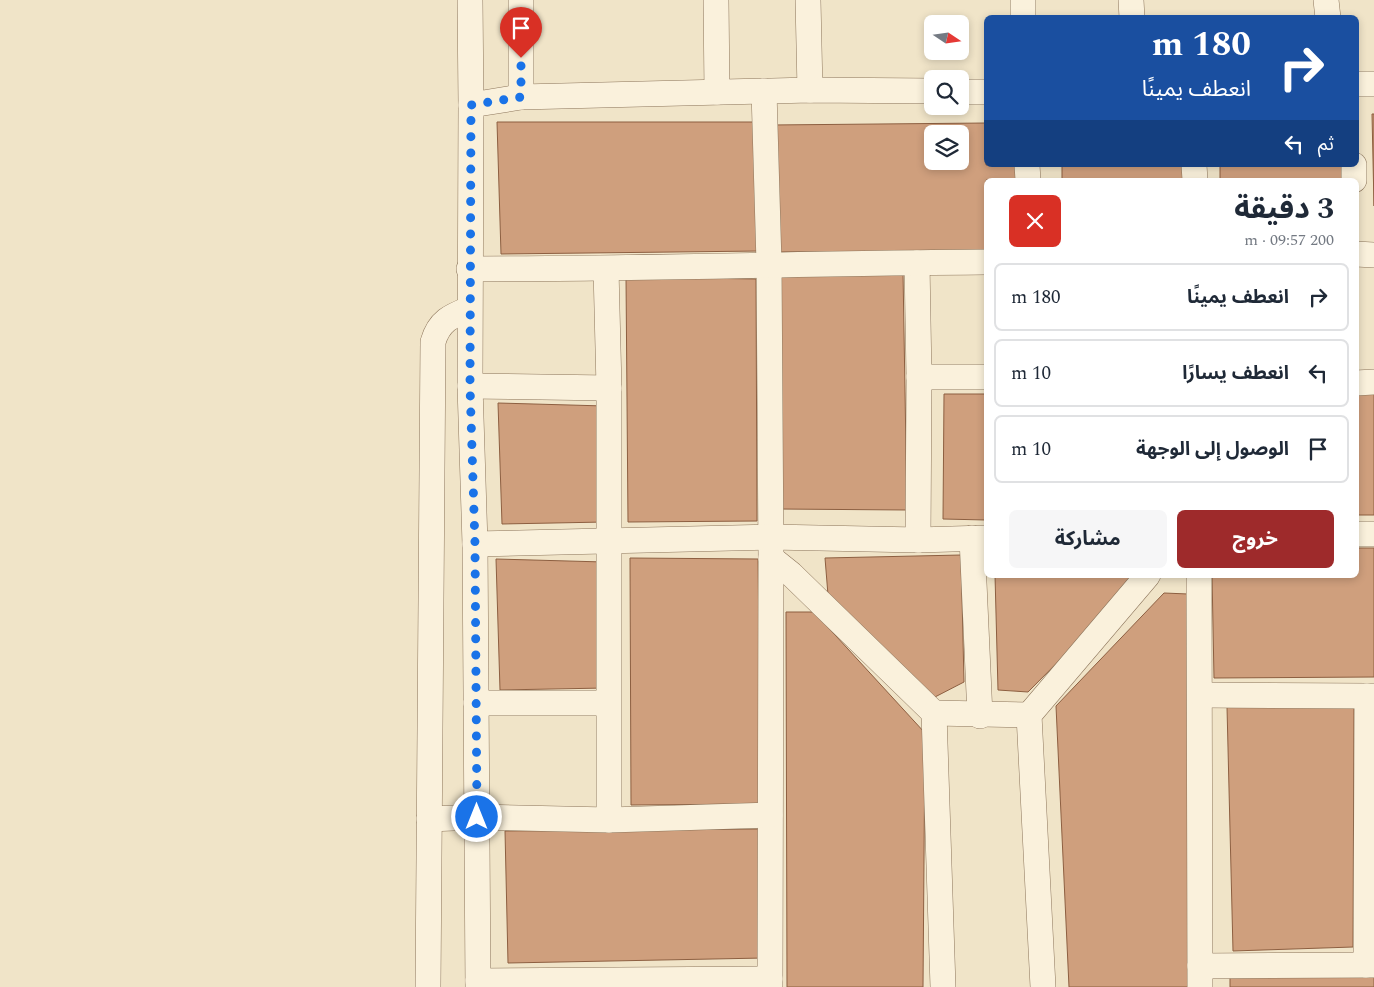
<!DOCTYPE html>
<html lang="ar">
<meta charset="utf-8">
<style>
:root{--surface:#fff;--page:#f6f6f7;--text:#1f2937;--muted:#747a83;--line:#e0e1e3;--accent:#9e2a2b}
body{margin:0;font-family:Spectral,"Noto Sans Arabic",serif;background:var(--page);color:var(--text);direction:rtl;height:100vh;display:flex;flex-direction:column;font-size:19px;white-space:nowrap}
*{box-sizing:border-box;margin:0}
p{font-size:16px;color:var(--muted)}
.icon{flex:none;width:28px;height:28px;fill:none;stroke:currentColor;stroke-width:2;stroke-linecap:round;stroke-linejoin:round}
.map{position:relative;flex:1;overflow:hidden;direction:ltr}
.drawer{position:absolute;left:984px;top:178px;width:375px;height:400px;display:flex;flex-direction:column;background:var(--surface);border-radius:8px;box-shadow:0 2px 8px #0003;direction:rtl}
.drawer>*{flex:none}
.banner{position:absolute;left:984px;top:15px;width:375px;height:152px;border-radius:8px;box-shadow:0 2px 8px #0003;direction:rtl;background:#1a4fa0;color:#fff;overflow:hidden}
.needle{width:32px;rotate:103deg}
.fabs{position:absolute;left:924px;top:15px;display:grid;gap:10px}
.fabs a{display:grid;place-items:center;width:45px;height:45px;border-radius:8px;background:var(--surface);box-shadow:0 2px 8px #0003;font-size:25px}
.pin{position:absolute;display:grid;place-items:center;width:42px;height:42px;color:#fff;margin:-51px -21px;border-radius:50% 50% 50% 0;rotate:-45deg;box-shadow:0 0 5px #0007}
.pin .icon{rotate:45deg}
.me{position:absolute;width:55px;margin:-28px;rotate:0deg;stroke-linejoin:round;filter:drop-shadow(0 0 4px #0008)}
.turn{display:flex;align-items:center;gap:18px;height:105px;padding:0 25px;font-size:22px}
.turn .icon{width:65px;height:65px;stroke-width:2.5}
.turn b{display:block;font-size:35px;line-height:42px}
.then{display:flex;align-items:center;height:48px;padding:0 25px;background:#0003;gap:10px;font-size:19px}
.round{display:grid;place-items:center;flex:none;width:52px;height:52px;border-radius:8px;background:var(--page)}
.headline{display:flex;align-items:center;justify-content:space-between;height:85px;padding:0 25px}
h1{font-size:30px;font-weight:700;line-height:38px}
.primary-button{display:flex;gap:10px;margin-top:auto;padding:10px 25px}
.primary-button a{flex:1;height:58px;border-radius:8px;background:var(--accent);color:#fff;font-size:20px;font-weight:700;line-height:58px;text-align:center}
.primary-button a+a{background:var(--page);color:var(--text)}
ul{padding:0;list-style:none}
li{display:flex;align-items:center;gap:15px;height:68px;margin:0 10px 8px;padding:0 15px;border:2px solid var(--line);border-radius:8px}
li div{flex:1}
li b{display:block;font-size:19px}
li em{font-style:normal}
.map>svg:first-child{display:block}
</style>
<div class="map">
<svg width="1374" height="987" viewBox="0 0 1374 987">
<rect width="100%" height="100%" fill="#f0e4c8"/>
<g fill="#cf9f7d" stroke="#8d5f41" fill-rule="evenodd">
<path d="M1372 114H1374V206Z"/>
<path d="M497 122H756L760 251 501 254Z"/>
<path d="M986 123V165H1016V180H986V251L774 252 771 125ZM932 134H960V161H932Z"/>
<rect x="1062" y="165" width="128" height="15"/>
<rect x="1220" y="165" width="126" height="15"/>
<path d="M776 271 903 272 907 510 779 509Z"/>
<path d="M626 277 756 279 757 521 628 522Z"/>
<rect x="1356" y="389" width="18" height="126"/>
<path d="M944 394H986V520L943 519Z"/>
<path d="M498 403 605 406V522L502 524Z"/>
<path d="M1356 548H1374V677L1214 678 1212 575H1356Z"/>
<path d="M961 555 964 682 933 698 828 595 825 558Z"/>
<path d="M630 558 758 559 761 804 631 805Z"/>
<path d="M496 559 604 562 605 688 500 690Z"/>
<path d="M995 575H1142V577L1028 692 998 690Z"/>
<path d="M1164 593 1188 594 1193 987H1069L1056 706Z"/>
<path d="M786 612H814L925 733 923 987H787Z"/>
<path d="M1227 707H1354L1353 947 1233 951Z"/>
<path d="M761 829 764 958 508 963 505 831Z"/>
<path d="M1374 975V987H1230V976Z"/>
</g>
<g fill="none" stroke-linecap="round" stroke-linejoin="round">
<defs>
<g id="street">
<path d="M470 0 471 105"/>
<path d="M521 0V97"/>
<path d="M716 0 717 92"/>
<path d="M808 0 810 90"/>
<path d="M1023 0V18"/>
<path d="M1131 0 1132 18"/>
<path d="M1326 0 1328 18"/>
<path d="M1356 84H1374"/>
<path d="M764 91 769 263 771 558 770 987"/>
<path d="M960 92H986"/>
<path d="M1027 165 1028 180"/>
<path d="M1194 165 1195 180"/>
<path d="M1354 180V165"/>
<path d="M1356 254 1374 255"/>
<path d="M917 263 919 377 918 540"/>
<path d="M469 269C642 269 814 263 986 262"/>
<path d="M606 269 609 388V820"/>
<path d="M919 377H986"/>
<path d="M1356 383 1374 382"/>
<path d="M470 386 609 388"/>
<path d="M1356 534H1374"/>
<path d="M972 538 980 716"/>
<path d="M475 544 770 537 918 540 986 538"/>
<path d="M771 558 791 574 934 713 943 987"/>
<path d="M1199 575 1200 987"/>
<path d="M1201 695 1367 696"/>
<path d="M476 703H608"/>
<path d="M934 713 1029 715"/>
<path d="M429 819 477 817 609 820 770 815"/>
<path d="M1366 965 1367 696H1374"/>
<path d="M1200 966 1374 965"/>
<path d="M478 981 770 979"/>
<path d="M428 987 433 342C439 321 451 316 469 309"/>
<path d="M478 987 475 544 470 386 471 105 521 97 810 90 932 91"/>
<path d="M1043 987 1029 715 1148 575"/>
</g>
</defs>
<use href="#street" stroke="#8d765c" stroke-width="26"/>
<use href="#street" stroke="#faf1dc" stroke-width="25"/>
</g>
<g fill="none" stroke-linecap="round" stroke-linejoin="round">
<path stroke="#1a73e8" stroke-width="9" stroke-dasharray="0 16.2" d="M477 817 475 544 470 386 471 105 521 97V58"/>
</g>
</svg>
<div class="fabs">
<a><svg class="needle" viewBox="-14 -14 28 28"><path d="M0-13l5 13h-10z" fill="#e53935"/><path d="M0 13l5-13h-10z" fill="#747a83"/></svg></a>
<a><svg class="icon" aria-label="search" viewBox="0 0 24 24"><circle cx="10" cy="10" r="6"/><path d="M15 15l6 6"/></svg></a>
<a><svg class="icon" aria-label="layers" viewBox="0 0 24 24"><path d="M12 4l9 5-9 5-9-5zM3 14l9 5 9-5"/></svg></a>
</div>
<div class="pin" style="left:521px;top:58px;background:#d93025"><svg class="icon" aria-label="arrive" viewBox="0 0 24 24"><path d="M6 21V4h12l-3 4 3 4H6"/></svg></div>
<svg class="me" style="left:477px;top:817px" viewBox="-20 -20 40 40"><circle r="17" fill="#1a73e8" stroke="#fff" stroke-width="3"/><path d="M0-11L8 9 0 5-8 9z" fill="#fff"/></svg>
<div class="banner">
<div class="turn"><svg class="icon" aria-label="right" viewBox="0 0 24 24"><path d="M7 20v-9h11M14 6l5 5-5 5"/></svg><div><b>180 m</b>انعطف يمينًا</div></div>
<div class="then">ثم<svg class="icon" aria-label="left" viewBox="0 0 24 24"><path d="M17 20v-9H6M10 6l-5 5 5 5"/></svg></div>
</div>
<section class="drawer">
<div class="headline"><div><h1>3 دقيقة</h1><p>200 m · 09:57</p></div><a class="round" style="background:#d93025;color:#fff"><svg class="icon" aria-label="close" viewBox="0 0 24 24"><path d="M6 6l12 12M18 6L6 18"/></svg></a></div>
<ul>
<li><svg class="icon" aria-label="right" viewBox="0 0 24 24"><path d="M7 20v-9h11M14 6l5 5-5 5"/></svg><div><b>انعطف يمينًا</b></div><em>180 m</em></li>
<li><svg class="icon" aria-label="left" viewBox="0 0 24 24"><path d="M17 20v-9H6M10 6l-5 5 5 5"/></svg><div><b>انعطف يسارًا</b></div><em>10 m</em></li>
<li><svg class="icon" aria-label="arrive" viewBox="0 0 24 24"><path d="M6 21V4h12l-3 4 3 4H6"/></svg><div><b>الوصول إلى الوجهة</b></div><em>10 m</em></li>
</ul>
<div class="primary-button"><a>خروج</a><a>مشاركة</a></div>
</section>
</div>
